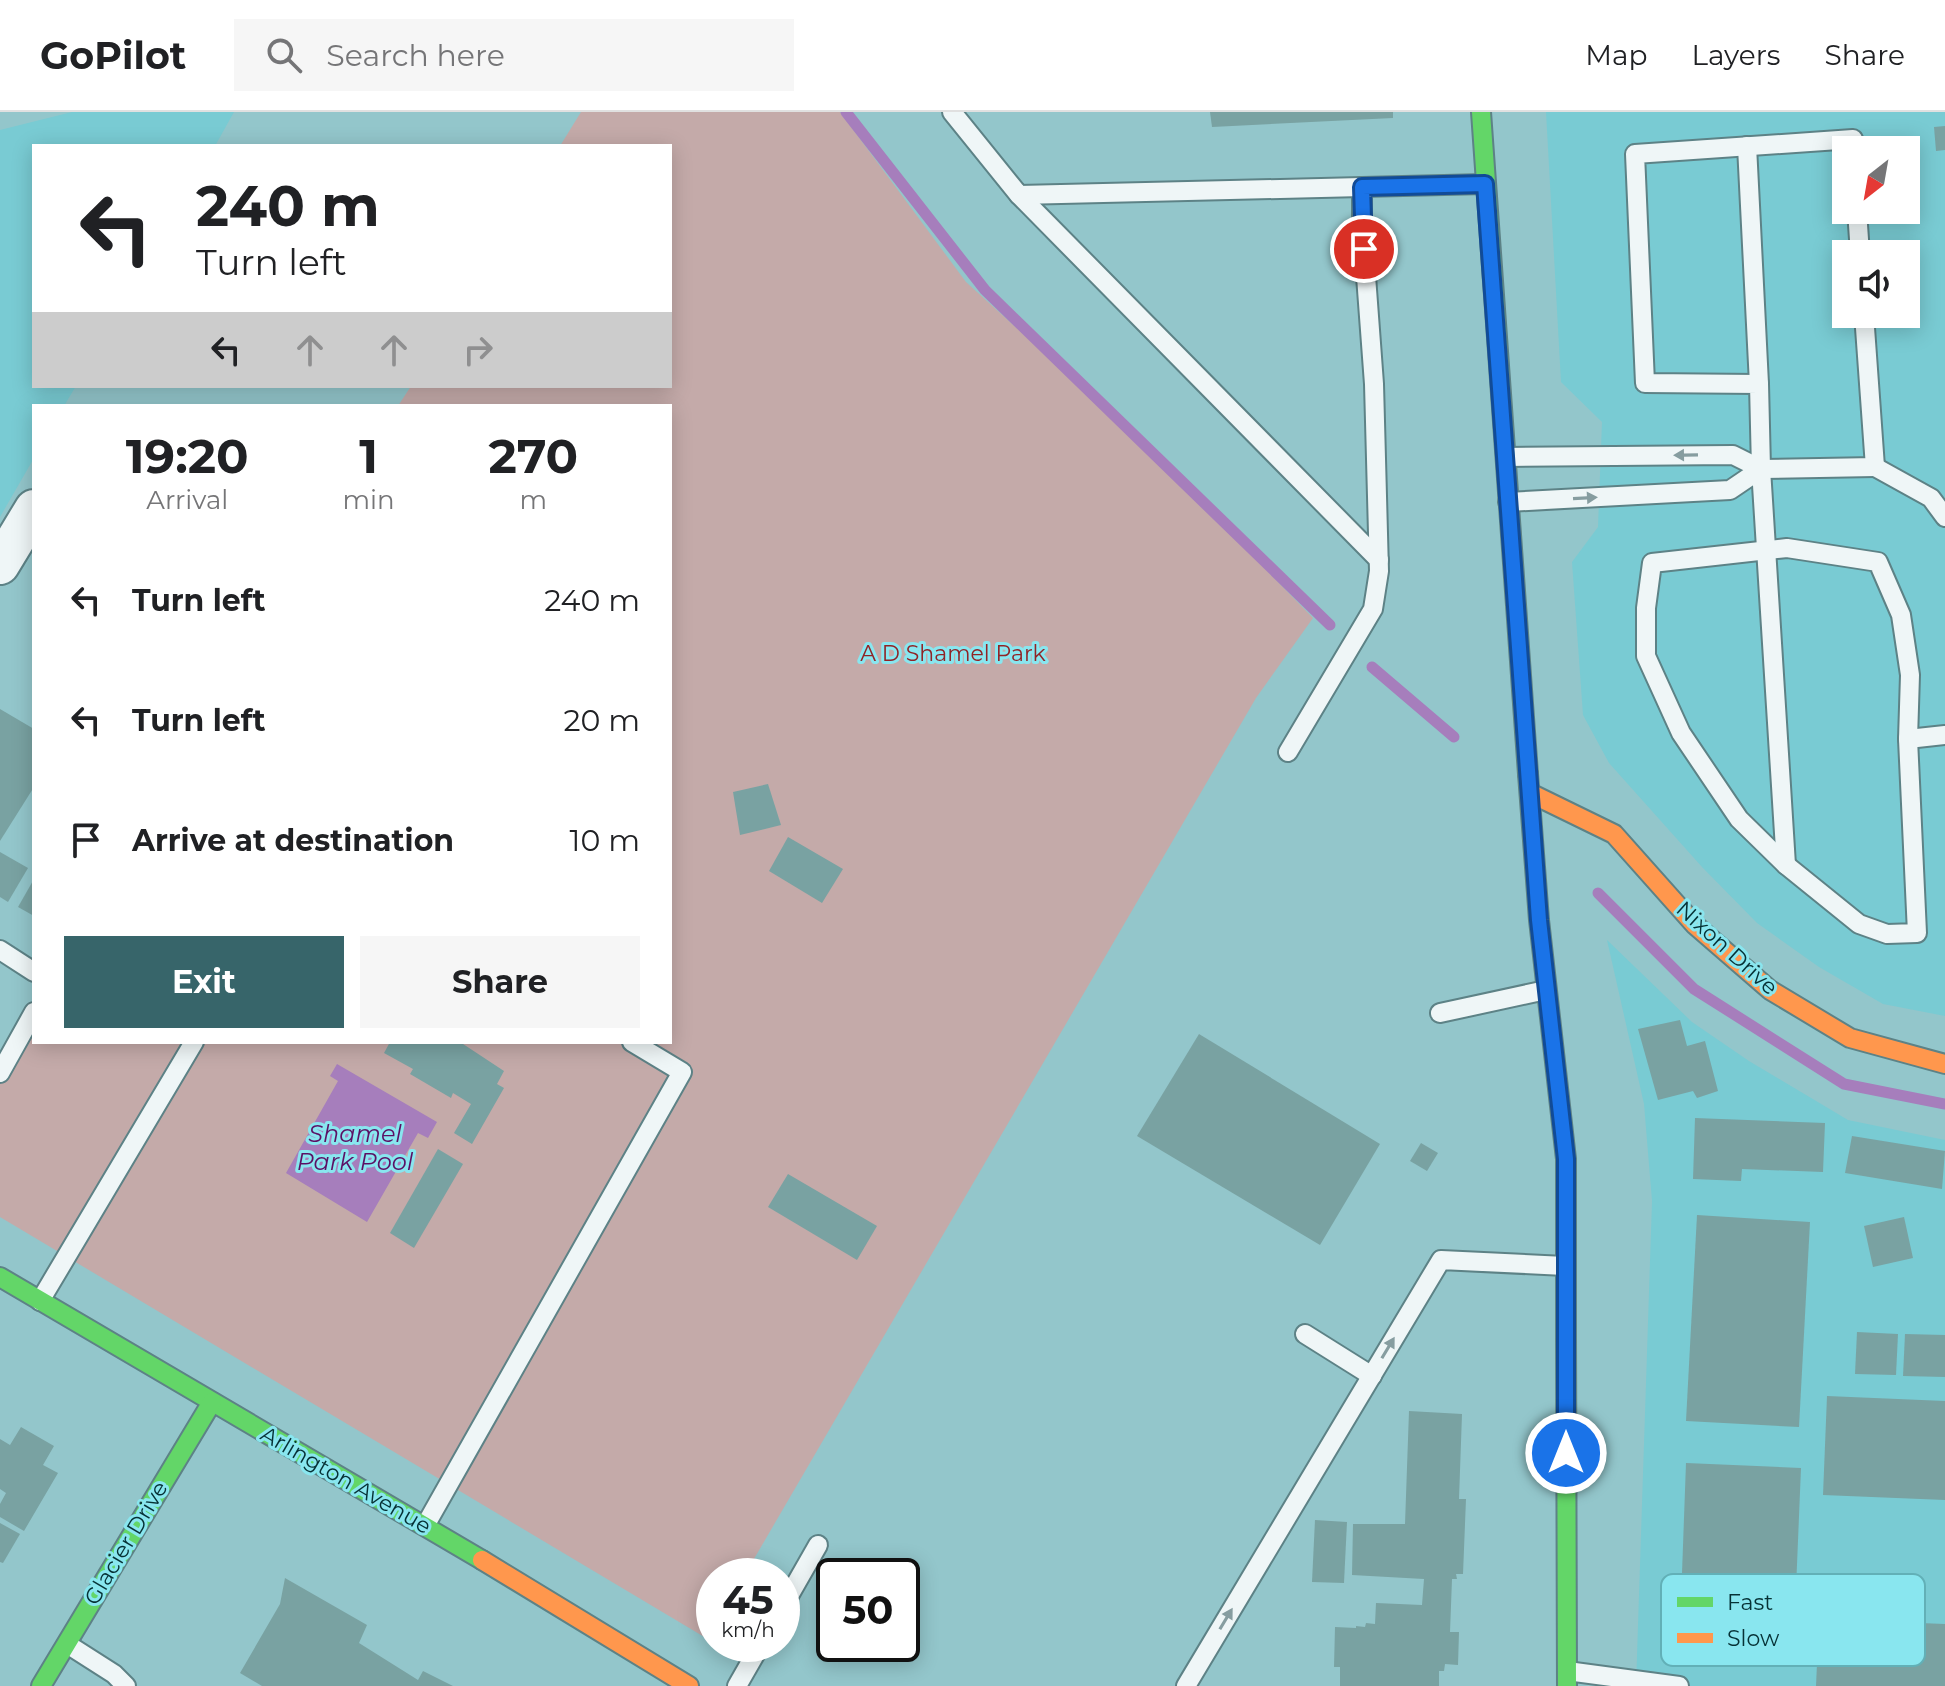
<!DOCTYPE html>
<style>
:root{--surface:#fff;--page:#f6f6f6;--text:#202124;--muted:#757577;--line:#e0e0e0;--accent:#37656a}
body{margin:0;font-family:Montserrat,sans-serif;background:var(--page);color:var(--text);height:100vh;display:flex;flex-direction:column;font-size:30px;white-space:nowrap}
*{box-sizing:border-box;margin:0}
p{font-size:26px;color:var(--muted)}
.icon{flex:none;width:44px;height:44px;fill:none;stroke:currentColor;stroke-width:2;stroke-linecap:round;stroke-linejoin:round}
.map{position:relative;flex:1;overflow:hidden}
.drawer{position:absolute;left:32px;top:292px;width:640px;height:640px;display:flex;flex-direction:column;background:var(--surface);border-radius:0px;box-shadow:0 4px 20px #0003}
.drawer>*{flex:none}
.hud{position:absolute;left:32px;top:32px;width:640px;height:244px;border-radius:0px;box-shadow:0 4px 20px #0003;background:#fff;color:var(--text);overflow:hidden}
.needle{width:52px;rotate:211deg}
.buttons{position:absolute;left:1832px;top:24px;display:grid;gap:16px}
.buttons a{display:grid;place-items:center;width:88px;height:88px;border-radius:0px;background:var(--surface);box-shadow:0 4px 20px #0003;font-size:40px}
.speed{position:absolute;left:696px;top:1446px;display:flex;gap:16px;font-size:40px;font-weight:700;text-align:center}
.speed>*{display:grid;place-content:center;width:104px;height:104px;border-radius:50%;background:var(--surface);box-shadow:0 4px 20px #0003;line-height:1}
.speed small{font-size:20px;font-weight:400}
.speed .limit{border:4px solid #111;border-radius:12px;background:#fff;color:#111}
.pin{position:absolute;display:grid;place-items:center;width:68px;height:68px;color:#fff;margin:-34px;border:4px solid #fff;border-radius:50%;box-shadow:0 2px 8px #0007}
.me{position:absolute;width:88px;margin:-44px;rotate:0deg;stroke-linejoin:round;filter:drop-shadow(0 0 6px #0008)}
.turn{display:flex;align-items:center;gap:28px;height:168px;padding:0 32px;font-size:36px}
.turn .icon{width:104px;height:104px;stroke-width:2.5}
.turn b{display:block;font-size:56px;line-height:68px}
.lanes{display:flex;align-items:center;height:76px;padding:0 32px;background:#0003;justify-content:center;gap:40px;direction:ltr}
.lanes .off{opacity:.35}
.eta{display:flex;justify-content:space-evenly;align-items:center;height:136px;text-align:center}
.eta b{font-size:48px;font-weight:700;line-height:56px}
.button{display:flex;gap:16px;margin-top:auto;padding:16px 32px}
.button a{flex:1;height:92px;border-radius:0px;background:var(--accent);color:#fff;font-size:32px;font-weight:700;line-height:92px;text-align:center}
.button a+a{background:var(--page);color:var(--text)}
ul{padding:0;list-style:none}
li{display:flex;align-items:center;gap:24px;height:120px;padding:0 32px}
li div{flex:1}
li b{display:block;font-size:30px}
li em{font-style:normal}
header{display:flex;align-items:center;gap:48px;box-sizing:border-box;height:112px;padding:0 40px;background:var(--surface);border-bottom:2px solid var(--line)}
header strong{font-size:38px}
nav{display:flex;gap:44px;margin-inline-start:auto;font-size:28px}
.search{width:560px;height:72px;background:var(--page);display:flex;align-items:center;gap:20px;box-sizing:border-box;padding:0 28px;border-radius:0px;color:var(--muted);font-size:30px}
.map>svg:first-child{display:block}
</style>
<header>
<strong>GoPilot</strong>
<div class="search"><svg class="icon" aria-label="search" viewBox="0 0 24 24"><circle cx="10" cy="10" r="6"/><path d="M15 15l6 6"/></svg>Search here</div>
<nav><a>Map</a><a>Layers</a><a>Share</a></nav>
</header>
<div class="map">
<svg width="1945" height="1574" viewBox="0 0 1945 1574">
<rect width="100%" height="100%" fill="#93c6cb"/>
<g fill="#79cbd3" fill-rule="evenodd">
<path d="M72 0H234L215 34H34V274H76L64 294H34V346L0 405V18Z"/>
<path d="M1546 0H1945V904L1883 892 1819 855 1757 811 1702 755 1609 651 1583 603 1572 450 1598 415 1602 310 1561 270ZM1846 38H1906V98H1846ZM1846 142H1906V202H1846Z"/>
<path d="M1607 828 1692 910 1749 949 1848 1008 1945 1028V1574H1636L1652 1089 1644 992Z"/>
</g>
<path fill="#c4aaa9" d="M581 0H840L966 170 1138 326 1313 506 1256 586 744 1464H714V1513L706 1526 0 1105V942L34 887V930H670V294H398L411 274H670V34H560Z"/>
<path fill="#a67ebc" d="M337 952 437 1010 428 1026 418 1021 367 1110 286 1061 338 969 330 964Z"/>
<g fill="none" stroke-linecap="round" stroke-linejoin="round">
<g stroke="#a67ebc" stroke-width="11">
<path d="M846 0 985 178 1330 513"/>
<path d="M1372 555 1454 625"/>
<path d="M1598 781 1694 877 1844 972 1945 992"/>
</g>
</g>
<g fill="#79a2a2">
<path d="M1210 0H1393V6L1212 15Z"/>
<path d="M1945 14V38L1936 39 1934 15Z"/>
<path d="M0 597 34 617V675L0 729Z"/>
<path d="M768 672 781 713 740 723 733 680Z"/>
<path d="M788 725 843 757 822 791 769 759Z"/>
<path d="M0 740 28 756 8 790 0 785Z"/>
<path d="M34 767V804L18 795Z"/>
<path d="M1680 908 1687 934 1705 929 1718 979 1697 986 1693 979 1658 988 1638 917Z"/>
<path d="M1199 922 1380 1032 1320 1133 1137 1024Z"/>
<path d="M390 930H460L504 959 497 972 504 976 472 1032 454 1021 471 992 453 981 451 986 410 962 413 957 384 941Z"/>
<path d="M1695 1006 1825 1011 1823 1060 1742 1057 1741 1069 1693 1067Z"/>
<path d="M1852 1024 1945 1039 1942 1077 1845 1061Z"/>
<path d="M1421 1031 1438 1041 1427 1059 1410 1049Z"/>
<path d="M438 1037 463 1052 414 1136 390 1121Z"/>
<path d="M788 1062 877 1114 857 1148 768 1095Z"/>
<path d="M1697 1103 1810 1110 1799 1315 1686 1309Z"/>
<path d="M1904 1105 1913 1146 1873 1155 1864 1114Z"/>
<path d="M1857 1220 1898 1222 1896 1263 1855 1262Z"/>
<path d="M1905 1222 1945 1223V1265L1903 1264Z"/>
<path d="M1827 1284 1945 1289V1388L1823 1383Z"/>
<path d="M1409 1299 1462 1302 1459 1387H1466L1463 1462H1456L1457 1467H1452L1450 1520H1459L1458 1553 1445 1552 1444 1559H1439V1574H1340V1555H1334L1335 1515 1356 1516V1514L1365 1515 1366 1511 1375 1512 1376 1491 1422 1493 1424 1467 1352 1463 1353 1412H1405Z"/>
<path d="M21 1315 54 1334 43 1353 58 1361 24 1419 0 1405V1392L6 1381 0 1377V1327L10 1333Z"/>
<path d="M1686 1351 1801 1356 1793 1549 1679 1544Z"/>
<path d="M1315 1408 1347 1410 1344 1471 1312 1470Z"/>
<path d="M0 1411 20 1422 3 1451 0 1450Z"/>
<path d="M285 1466 367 1513 359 1531 418 1568 423 1559 453 1574H262L240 1561 280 1492Z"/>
<path d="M1819 1507 1945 1512V1574H1816Z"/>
</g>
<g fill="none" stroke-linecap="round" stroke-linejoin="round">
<defs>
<g id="lane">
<path d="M952 0 1019 83 1362 75"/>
<path d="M1747 34 1759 272"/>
<path d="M1019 83 1379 448"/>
<path d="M1857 98 1860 142"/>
<path d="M1506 345 1733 343 1761 357 1875 355 1864 202"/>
<path d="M1875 355 1931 386 1945 405"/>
<path d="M1508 390 1730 378 1761 357"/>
<path d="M1787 436 1878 450 1901 503 1910 563 1908 627 1917 821 1887 822 1859 812 1786 753 1739 707 1681 621 1646 544V496L1652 451Z"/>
<path d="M1908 627 1945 623"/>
<path d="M1288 640 1373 497 1379 459 1374 272 1362 110V75L1485 72"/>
<path d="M1786 753 1761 357 1759 272 1645 271 1635 42 1853 27V38"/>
<path d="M0 838 34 860"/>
<path d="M1440 901 1546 878"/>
<path d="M0 961 34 900"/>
<path d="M40 1189 194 930"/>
<path d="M1305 1222 1372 1264"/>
<path d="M425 1414 682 960 632 930"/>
<path d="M782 1496 818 1433"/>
<path d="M67 1532 114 1562 126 1574"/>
<path d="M1567 1559 1679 1574"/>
<path d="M737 1574 761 1532"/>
<path d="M1186 1574 1441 1148 1565 1154"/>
</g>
<path id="street" d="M0 453 34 397"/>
<g id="fast">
<path d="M1481 0 1528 662"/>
<path d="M0 1165 482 1448"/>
<path d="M1566 1226 1567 1574"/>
<path d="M41 1574 212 1290"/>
</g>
<g id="slow">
<path d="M1528 662 1539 808 1566 1047V1226"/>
<path d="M1532 682 1614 722 1695 813 1770 878 1850 926 1945 952"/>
<path d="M482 1448 689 1574"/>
</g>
</defs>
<use href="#lane" stroke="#5d8286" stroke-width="22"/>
<use href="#street" stroke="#5d8286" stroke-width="42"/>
<use href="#fast" stroke="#5d8286" stroke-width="22"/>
<use href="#slow" stroke="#5d8286" stroke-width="22"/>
<use href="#lane" stroke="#eff6f7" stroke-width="18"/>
<use href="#street" stroke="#eff6f7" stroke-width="38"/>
<use href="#fast" stroke="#63d668" stroke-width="18"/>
<use href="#slow" stroke="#ff974d" stroke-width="18"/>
</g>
<defs><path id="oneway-solid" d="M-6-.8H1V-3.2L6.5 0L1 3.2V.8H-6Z" transform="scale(2)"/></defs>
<g fill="#869da0">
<use href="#oneway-solid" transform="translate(1686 343) rotate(179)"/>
<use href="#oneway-solid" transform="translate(1585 386) rotate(-3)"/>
<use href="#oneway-solid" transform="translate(1388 1236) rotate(-59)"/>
<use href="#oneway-solid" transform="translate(1226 1507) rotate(-59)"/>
</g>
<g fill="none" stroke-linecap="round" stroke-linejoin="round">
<defs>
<path id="route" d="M1364 137 1362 75 1485 72 1539 808 1566 1047V1341"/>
</defs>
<use href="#route" stroke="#114b97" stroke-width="20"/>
<use href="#route" stroke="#1a73e8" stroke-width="14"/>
</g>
<g text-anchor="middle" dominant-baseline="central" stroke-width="6" stroke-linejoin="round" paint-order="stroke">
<g font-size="22" fill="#912326" stroke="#89e6ef">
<text x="953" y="541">A D Shamel Park</text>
</g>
<g font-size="22" fill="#063135" stroke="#89e6ef">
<text transform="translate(1727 836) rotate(42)">Nixon Drive</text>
<text transform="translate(346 1368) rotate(30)">Arlington Avenue</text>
<text transform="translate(126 1431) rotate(-59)">Glacier Drive</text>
</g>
<g font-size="24" font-style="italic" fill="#5c1064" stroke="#89e6ef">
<text x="355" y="1021">Shamel<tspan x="355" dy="28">Park Pool</tspan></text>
</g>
</g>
<rect x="1661" y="1462" width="264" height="92" rx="12" fill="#89e6ef" stroke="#62b0b7" stroke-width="2"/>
<rect x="1677" y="1485" width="36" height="10" fill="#63d668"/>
<rect x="1677" y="1521" width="36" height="10" fill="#ff974d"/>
<g font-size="22" fill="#063135">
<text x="1727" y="1498">Fast</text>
<text x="1727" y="1534">Slow</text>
</g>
</svg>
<div class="buttons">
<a><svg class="needle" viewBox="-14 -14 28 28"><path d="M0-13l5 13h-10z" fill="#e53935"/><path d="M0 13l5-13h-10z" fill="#757577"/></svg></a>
<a><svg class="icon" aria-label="sound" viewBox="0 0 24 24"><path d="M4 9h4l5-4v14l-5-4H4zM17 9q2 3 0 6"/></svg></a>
</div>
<div class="speed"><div>45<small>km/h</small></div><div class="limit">50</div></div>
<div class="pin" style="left:1364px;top:137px;background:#d93025"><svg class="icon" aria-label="arrive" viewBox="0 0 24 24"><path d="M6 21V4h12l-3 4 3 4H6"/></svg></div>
<svg class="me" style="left:1566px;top:1341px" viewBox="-20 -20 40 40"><circle r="17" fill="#1a73e8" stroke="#fff" stroke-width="3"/><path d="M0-11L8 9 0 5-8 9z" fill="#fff"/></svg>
<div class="hud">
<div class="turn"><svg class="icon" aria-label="left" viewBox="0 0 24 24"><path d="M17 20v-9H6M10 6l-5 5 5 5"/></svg><div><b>240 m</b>Turn left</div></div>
<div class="lanes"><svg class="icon" aria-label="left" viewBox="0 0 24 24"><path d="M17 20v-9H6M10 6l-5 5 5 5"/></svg><svg class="icon off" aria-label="ahead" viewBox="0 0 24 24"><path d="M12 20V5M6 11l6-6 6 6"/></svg><svg class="icon off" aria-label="ahead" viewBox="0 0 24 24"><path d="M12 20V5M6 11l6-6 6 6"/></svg><svg class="icon off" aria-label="right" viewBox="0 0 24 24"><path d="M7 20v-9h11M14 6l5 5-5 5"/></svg></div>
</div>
<section class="drawer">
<div class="eta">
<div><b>19:20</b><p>Arrival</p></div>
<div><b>1</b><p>min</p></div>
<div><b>270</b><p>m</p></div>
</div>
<ul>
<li><svg class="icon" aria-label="left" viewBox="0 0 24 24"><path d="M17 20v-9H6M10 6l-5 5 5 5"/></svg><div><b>Turn left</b></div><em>240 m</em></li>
<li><svg class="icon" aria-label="left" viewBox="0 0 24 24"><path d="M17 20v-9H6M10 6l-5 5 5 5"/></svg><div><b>Turn left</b></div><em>20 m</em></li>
<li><svg class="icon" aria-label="arrive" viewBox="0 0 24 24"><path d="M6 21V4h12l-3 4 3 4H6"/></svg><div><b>Arrive at destination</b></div><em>10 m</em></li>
</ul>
<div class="button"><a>Exit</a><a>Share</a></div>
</section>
</div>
